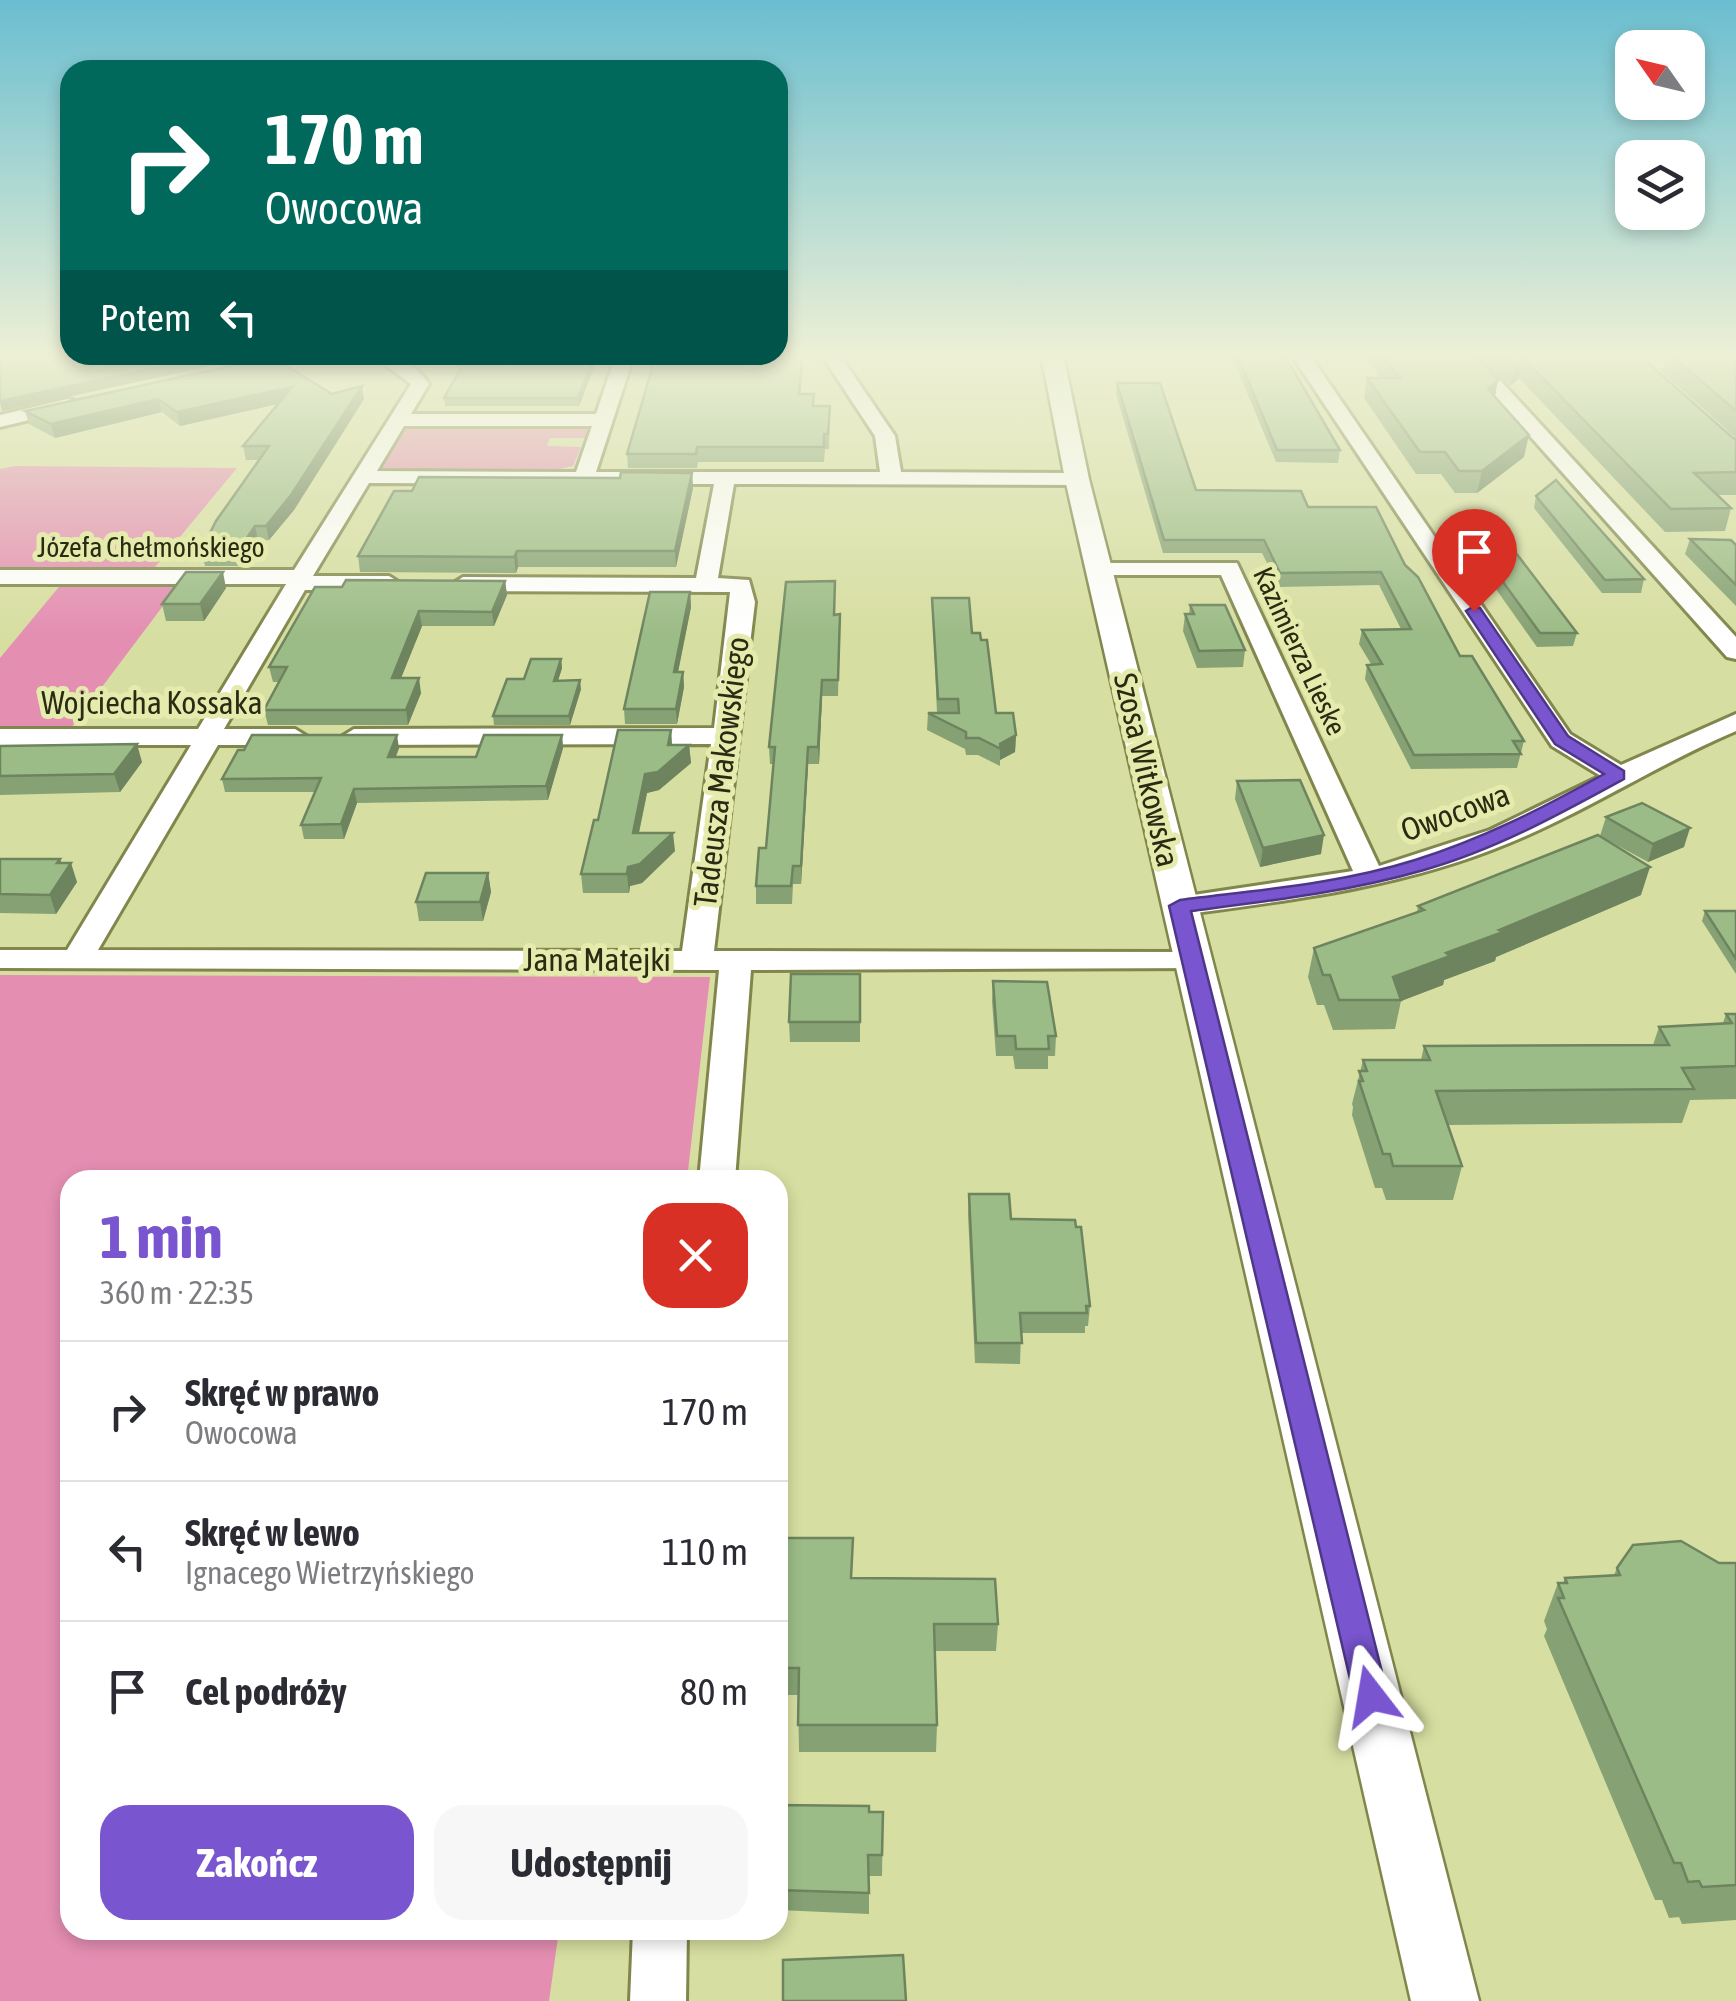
<!DOCTYPE html>
<html lang="pl">
<meta charset="utf-8">
<style>
:root{--surface:#fff;--page:#f7f7f7;--text:#2b2b33;--muted:#7c7c81;--line:#e1e1e2;--accent:#7955cf}
body{margin:0;font-family:"Asap Condensed",sans-serif;background:var(--page);color:var(--text);height:100vh;display:flex;flex-direction:column;font-size:38px;white-space:nowrap}
*{box-sizing:border-box;margin:0}
p{font-size:32px;color:var(--muted)}
.icon{flex:none;width:55px;height:55px;fill:none;stroke:currentColor;stroke-width:2;stroke-linecap:round;stroke-linejoin:round}
.map{position:relative;flex:1;overflow:hidden}
.drawer{position:absolute;left:60px;top:1170px;width:728px;height:770px;display:flex;flex-direction:column;background:var(--surface);border-radius:30px;box-shadow:0 5px 15px #0003}
.drawer>*{flex:none}
.banner{position:absolute;left:60px;top:60px;width:728px;height:305px;border-radius:30px;box-shadow:0 5px 15px #0003;background:#00695c;color:#fff;overflow:hidden}
.needle{width:65px;rotate:304deg}
.fabs{position:absolute;left:1615px;top:30px;display:grid;gap:20px}
.fabs a{display:grid;place-items:center;width:90px;height:90px;border-radius:20px;background:var(--surface);box-shadow:0 5px 15px #0003;font-size:50px}
.pin{position:absolute;display:grid;place-items:center;width:85px;height:85px;color:#fff;margin:-102px -42px;border-radius:50% 50% 50% 0;rotate:-45deg;box-shadow:0 0 10px #0007}
.pin .icon{rotate:45deg}
.me{position:absolute;width:110px;margin:-55px;rotate:346deg;stroke-linejoin:round;filter:drop-shadow(0 0 8px #0008)}
.turn{display:flex;align-items:center;gap:35px;height:210px;padding:0 40px;font-size:45px}
.turn .icon{width:130px;height:130px;stroke-width:2.5}
.turn b{display:block;font-size:70px;line-height:85px}
.then{display:flex;align-items:center;height:95px;padding:0 40px;background:#0003;gap:20px;font-size:38px}
.round{display:grid;place-items:center;flex:none;width:105px;height:105px;border-radius:30px;background:var(--page)}
.overview{display:flex;align-items:center;justify-content:space-between;height:170px;padding:0 40px}
h1{font-size:60px;font-weight:700;line-height:75px;color:var(--accent)}
.cta{display:flex;gap:20px;margin-top:auto;padding:20px 40px}
.cta a{flex:1;height:115px;border-radius:30px;background:var(--accent);color:#fff;font-size:40px;font-weight:700;line-height:115px;text-align:center}
.cta a+a{background:var(--page);color:var(--text)}
ul{padding:0;list-style:none}
li{display:flex;align-items:center;gap:30px;height:140px;padding:0 40px;border-top:2px solid var(--line)}
li div{flex:1}
li b{display:block;font-size:38px}
li em{font-style:normal}
.map>svg:first-child{display:block}
</style>
<div class="map">
<svg width="1736" height="2001" viewBox="0 0 1736 2001">
<rect width="100%" height="100%" fill="#d7dea1"/>
<g fill="#e48eb2">
<path d="M411 425H584L591 428 585 438H550L547 446 581 447 573 466 555 470 382 471 379 467 401 430Z"/>
<path d="M15 466 237 468 150 573H0V469Z"/>
<path d="M63 582H181L68 732 0 731V658Z"/>
<path d="M0 975 710 977 687 1180H70V1930H559L549 2001H0Z"/>
</g>
<g fill="none" stroke-linecap="round" stroke-linejoin="round">
<defs>
<g id="minor">
<path d="M821 354H839L895 436 901 472 1077 473 1087 479 1077 485 734 484 718 578 749 580 755 602 714 951 1194 952 1205 954 1210 961 1205 968 751 970 735 1180H699L719 970 0 968V950H67L191 745H0V729H198L286 584H0V570H294L411 384 372 355C398 355 414 363 429 384L411 414H596L616 355H634L596 472H880L875 436ZM404 426H592L576 472 377 471ZM369 483 714 484 696 578 463 577 452 584 463 591 730 592 714 728 354 729 341 737 354 745 711 744 682 951 98 950 218 745H295L308 737 295 729H224L305 590H389L400 583 389 576H313Z"/>
<path d="M1291 354H1309L1570 734 1621 765 1736 714V731C1658 764 1587 811 1509 843 1404 887 1292 900 1180 915L1169 912 1165 906 1169 900 1180 897 1353 871 1221 575H1099L1091 573 1088 568 1091 563H1237L1379 866 1490 830 1601 776 1552 746Z"/>
<path d="M1457 354H1476L1736 637V659L1727 657Z"/>
<path d="M276 355H311L233 374 224 369Z"/>
<path d="M68 399 75 401V409L0 427V415Z"/>
<path d="M633 1930H687L686 2001H630Z"/>
</g>
<path id="tertiary" d="M1041 354H1063L1089 479 1479 2001H1411L1065 479Z"/>
</defs>
<use href="#minor" stroke="#81864c" stroke-width="6"/>
<use href="#tertiary" stroke="#81864c" stroke-width="5"/>
<use href="#minor" fill="#fff" fill-rule="evenodd"/>
<use href="#tertiary" fill="#fff" fill-rule="evenodd"/>
</g>
<g fill="#86a274">
<path d="M1231 354H1284L1340 450 1338 463 1276 462Z"/>
<path d="M1363 354H1474L1498 380 1495 396 1524 457 1477 493H1455L1441 474H1416L1364 398 1367 378H1381Z"/>
<path d="M1481 354H1638L1733 438 1736 439V495H1717L1731 508 1725 531 1665 532 1519 378 1510 386Z"/>
<path d="M1666 354H1736V438L1662 372Z"/>
<path d="M436 355H599L579 406H445L444 398 461 369Z"/>
<path d="M272 357 332 394 364 399 294 510 269 540 258 541 241 566H205L201 551 259 460H246L243 446 278 404 180 426 162 412 55 438 29 424 25 411Z"/>
<path d="M797 361H802L800 394 814 406H830L829 449H825L824 462H698L697 468H628L627 454Z"/>
<path d="M1117 383 1196 490 1308 507 1405 565 1460 656 1524 741 1517 768 1411 769 1365 679 1367 665 1371 664 1359 644 1362 630 1401 629 1379 585 1279 587 1262 553H1163L1116 394Z"/>
<path d="M692 473 693 488 676 567H518L516 573 360 572 358 556 412 491Z"/>
<path d="M1536 496 1644 579 1641 593H1602L1534 508Z"/>
<path d="M1469 535 1577 633 1573 646 1537 647 1466 547Z"/>
<path d="M1690 539 1736 545V606L1685 554Z"/>
<path d="M505 581 507 595 494 626H422L401 678 421 693 408 725H268L264 710 279 682H273L269 667 342 587Z"/>
<path d="M226 588 204 621H166L162 604Z"/>
<path d="M690 592 691 607 678 672H683L684 687 677 724H625L624 709Z"/>
<path d="M932 598 972 633 996 713 1016 735 1015 752 1000 760V766L978 755H966L965 749 927 730 928 713H937Z"/>
<path d="M1190 605 1245 650 1243 667 1197 668 1183 631 1185 614H1189Z"/>
<path d="M840 614 838 696H822L819 764H808L801 884H793L792 904H756V886L766 848 774 764H770L769 747 834 615Z"/>
<path d="M561 659 562 668 558 681 581 689 570 725H494L493 716 524 679Z"/>
<path d="M671 730 672 745H689L691 763 659 790 647 793 639 833 675 851 642 883 630 886 629 893H583L581 874 598 820Z"/>
<path d="M562 735 563 748 548 800 357 803 344 839H304L301 825 315 792H225L222 779 399 748 396 757H476Z"/>
<path d="M0 746 142 762 120 792 0 795Z"/>
<path d="M1237 781 1321 854 1260 867 1235 799Z"/>
<path d="M1606 817 1684 847 1648 862 1600 836Z"/>
<path d="M0 859H60L61 863 77 882 56 914 0 913Z"/>
<path d="M488 873 491 892 483 921H419L416 902Z"/>
<path d="M1641 895 1496 957 1495 961 1444 980 1443 985 1401 1001 1395 1029 1333 1030 1324 1005H1317L1308 977 1314 948 1417 912 1418 906Z"/>
<path d="M1705 911H1736V974L1702 921Z"/>
<path d="M860 974V1042H790L789 1022Z"/>
<path d="M993 981 1056 1036 1055 1056H1048V1069H1015L1013 1056H996L992 1001Z"/>
<path d="M1726 1014H1736V1099L1690 1100 1682 1123 1448 1125 1462 1166 1453 1200H1386L1382 1188H1375L1352 1115 1353 1107 1352 1104 1363 1060H1421L1424 1046 1653 1045 1659 1027 1723 1023Z"/>
<path d="M969 1194 1011 1219 1090 1306 1088 1326H1085V1333H1021L1020 1364 975 1363 968 1214Z"/>
<path d="M778 1538 852 1578 998 1624 996 1651H935L937 1725 936 1752H799L798 1695H778Z"/>
<path d="M1719 1563H1736V1920L1682 1924 1679 1917 1669 1918 1662 1900H1655L1544 1636 1547 1629 1544 1621 1558 1583H1563L1565 1578 1614 1575 1617 1568Z"/>
<path d="M778 1805 883 1812 882 1876H869V1914L778 1910Z"/>
</g>
<g fill="#6d845e">
<path d="M217 355H253V357L2 411 0 403V401Z"/>
<path d="M595 355H599L579 406 578 398Z"/>
<path d="M1523 358 1519 378 1510 386 1515 366Z"/>
<path d="M1498 380 1494 401 1488 389Z"/>
<path d="M362 386 364 399 294 510 269 540 266 526Z"/>
<path d="M292 387 295 400 180 426 177 412Z"/>
<path d="M158 399 162 412 55 438 51 424Z"/>
<path d="M1529 435 1524 457 1477 493 1482 471Z"/>
<path d="M692 473 693 488 676 567 675 551Z"/>
<path d="M255 526 258 541 241 566 238 551Z"/>
<path d="M517 551 518 567 516 573 514 557Z"/>
<path d="M223 572 226 588 204 621 200 604Z"/>
<path d="M505 581 507 595 494 626 492 612Z"/>
<path d="M690 592 691 607 675 687 674 672Z"/>
<path d="M419 611 422 626 395 693 392 678Z"/>
<path d="M561 659 562 668 555 690 554 681Z"/>
<path d="M683 672 684 687 677 724 676 709Z"/>
<path d="M419 678 421 693 408 725 406 710Z"/>
<path d="M580 680 581 689 570 725 569 716Z"/>
<path d="M822 680V696L819 764 818 747Z"/>
<path d="M671 730 672 748 689 745 691 763 659 790 647 793 635 851 633 833 645 774 668 745Z"/>
<path d="M397 735 399 748 390 770 388 757Z"/>
<path d="M562 735 563 748 548 800 546 786Z"/>
<path d="M1016 735 1015 752 1000 760V744Z"/>
<path d="M137 744 142 762 120 792 114 774Z"/>
<path d="M808 747V764L801 884V866Z"/>
<path d="M354 789 357 803 344 839 341 824Z"/>
<path d="M1690 828 1684 847 1648 862 1653 844Z"/>
<path d="M673 833 675 851 642 883 630 886 629 893 627 874 628 867Z"/>
<path d="M1324 835 1321 854 1260 867 1263 848Z"/>
<path d="M60 859 65 873 71 863 77 882 56 914 50 895 57 863Z"/>
<path d="M1650 867 1641 895 1496 957 1495 961 1444 980 1443 985 1401 1001 1393 977 1499 930Z"/>
<path d="M488 873 491 892 483 921 480 902Z"/>
</g>
<g fill="#9cbc87" stroke="#6d845e" stroke-width="2.5">
<path d="M0 354 70 355H217L0 401Z"/>
<path d="M778 354H797L796 361H802L799 394H814L813 406H830L828 434H824V447H697L696 454H627L656 355Z"/>
<path d="M1237 354H1284L1340 450H1277Z"/>
<path d="M1381 354H1474L1498 380 1488 389 1529 435 1482 471H1459L1445 452H1420L1367 378H1400Z"/>
<path d="M1504 354H1638L1733 438 1736 439V472L1694 473 1731 508 1671 509 1523 358 1515 366Z"/>
<path d="M1670 354H1736V411Z"/>
<path d="M450 355H595L578 398H444L464 363Z"/>
<path d="M272 357 332 394 362 386 291 495 266 526H255L238 551H201L216 521 269 446H243L292 387 177 412 158 399 51 424 25 411Z"/>
<path d="M1117 383H1160L1196 490 1301 491 1308 507H1376L1405 565 1418 577 1460 656H1472L1524 741H1513L1521 754 1414 755 1367 665 1382 664 1362 630 1411 629 1381 572 1280 573 1264 540H1164Z"/>
<path d="M621 472 692 473 675 551H517L514 557 358 556 394 491H412L419 477 620 478Z"/>
<path d="M1556 480 1644 579 1605 580 1536 496Z"/>
<path d="M1490 519 1577 633H1540L1469 535Z"/>
<path d="M1690 539 1731 540 1736 545V585Z"/>
<path d="M186 572H223L200 604H162Z"/>
<path d="M346 580 505 581 492 612 419 611 392 678H419L406 710H264L287 667H269L315 587H342Z"/>
<path d="M835 581 834 615 840 614 838 680H822L818 747H808L801 866H793L791 886H756L759 848H766L775 747H769L786 582Z"/>
<path d="M650 592H690L674 672H683L676 709H624Z"/>
<path d="M932 598H969L972 633H980L981 640H987L996 713H1013L1016 735 1000 744 1001 749 979 738H966V732L928 713H959L958 699H938Z"/>
<path d="M1190 605H1225L1245 650 1199 651 1185 614H1194Z"/>
<path d="M531 659H561L554 681 580 680 569 716H493L507 679H524Z"/>
<path d="M618 730H671L668 745H689L658 772 645 774 633 833H673L640 864 628 867 627 874H581L594 820H598Z"/>
<path d="M252 735H397L388 757H476L484 735H562L546 786 354 789 341 824 301 825 321 778 222 779 238 750H244Z"/>
<path d="M137 744 114 774 0 776V746Z"/>
<path d="M1300 780 1324 835 1263 848 1237 781Z"/>
<path d="M1642 803 1690 828 1653 844 1606 817Z"/>
<path d="M1598 835 1650 867 1499 930 1503 932 1446 953 1450 956 1393 977 1401 1000H1339L1330 975H1323L1314 948 1424 910 1418 906Z"/>
<path d="M0 859H60L57 863H71L50 895 0 894Z"/>
<path d="M426 873H488L480 902H416Z"/>
<path d="M1705 911H1736V959Z"/>
<path d="M791 974H860V1022H789Z"/>
<path d="M993 981 1047 982 1056 1036H1048L1049 1049H1016L1015 1036H997Z"/>
<path d="M1726 1014H1736V1066L1682 1068 1694 1089 1436 1091 1462 1166H1393L1390 1154H1383L1359 1081H1363L1359 1071H1367L1363 1060H1430L1424 1046 1669 1045 1659 1027 1732 1023Z"/>
<path d="M969 1194H1009L1011 1219 1075 1220 1076 1227H1081L1090 1306H1086L1087 1313H1020L1022 1343H976Z"/>
<path d="M778 1538H853L851 1578 995 1579 998 1624H934L937 1725H798L799 1668H778Z"/>
<path d="M1681 1541 1719 1563H1736V1885L1702 1887 1699 1881 1688 1882 1681 1863H1674L1558 1598H1564L1558 1583H1567L1565 1578 1620 1575 1617 1568 1633 1545Z"/>
<path d="M778 1805 869 1806V1812H883L882 1855H868L869 1893 778 1890Z"/>
<path d="M903 1955 906 2001H783V1960Z"/>
</g>
<linearGradient id="sky" x2="0" y2="1"><stop stop-color="#6abed0"/><stop offset="0.56" stop-color="#edf0d5"/><stop offset="1" stop-color="#edf0d5" stop-opacity="0"/></linearGradient>
<rect width="1736" height="634" fill="url(#sky)"/>
<path fill="#7955cf" stroke="#4f3787" stroke-width="2.5" d="M1474 606 1480 608 1568 736 1624 771V779C1560 814 1495 850 1424 870 1348 892 1269 901 1191 911L1388 1696 1383 1706 1371 1711 1359 1706 1354 1696 1169 906 1180 900C1258 890 1339 884 1415 860 1482 839 1543 808 1604 774L1555 744 1466 611Z"/>
<g text-anchor="middle" dominant-baseline="central" stroke-width="10" stroke-linejoin="round" paint-order="stroke">
<g font-size="28" fill="#292b13" stroke="#e5ebad">
<text x="151" y="547">Józefa Chełmońskiego</text>
<text transform="translate(1300 651) rotate(65)">Kazimierza Lieske</text>
</g>
<g font-size="32" fill="#292b13" stroke="#e5ebad">
<text x="152" y="702">Wojciecha Kossaka</text>
<text transform="translate(1147 770) rotate(77)">Szosa Witkowska</text>
<text transform="translate(721 772) rotate(-83)">Tadeusza Makowskiego</text>
<text transform="translate(1455 812) rotate(-20)">Owocowa</text>
<text x="597" y="959">Jana Matejki</text>
</g>
</g>
</svg>
<div class="fabs">
<a><svg class="needle" viewBox="-14 -14 28 28"><path d="M0-13l5 13h-10z" fill="#e53935"/><path d="M0 13l5-13h-10z" fill="#7c7c81"/></svg></a>
<a><svg class="icon" aria-label="layers" viewBox="0 0 24 24"><path d="M12 4l9 5-9 5-9-5zM3 14l9 5 9-5"/></svg></a>
</div>
<div class="pin" style="left:1474px;top:611px;background:#d93025"><svg class="icon" aria-label="arrive" viewBox="0 0 24 24"><path d="M6 21V4h12l-3 4 3 4H6"/></svg></div>
<svg class="me" style="left:1371px;top:1696px" viewBox="-20 -20 40 40"><path d="M0-17L14 15 0 8-14 15z" fill="#7955cf" stroke="#fff" stroke-width="4"/></svg>
<div class="banner">
<div class="turn"><svg class="icon" aria-label="right" viewBox="0 0 24 24"><path d="M7 20v-9h11M14 6l5 5-5 5"/></svg><div><b>170 m</b>Owocowa</div></div>
<div class="then">Potem<svg class="icon" aria-label="left" viewBox="0 0 24 24"><path d="M17 20v-9H6M10 6l-5 5 5 5"/></svg></div>
</div>
<section class="drawer">
<div class="overview"><div><h1>1 min</h1><p>360 m · 22:35</p></div><a class="round" style="background:#d93025;color:#fff"><svg class="icon" aria-label="close" viewBox="0 0 24 24"><path d="M6 6l12 12M18 6L6 18"/></svg></a></div>
<ul>
<li><svg class="icon" aria-label="right" viewBox="0 0 24 24"><path d="M7 20v-9h11M14 6l5 5-5 5"/></svg><div><b>Skręć w prawo</b><p>Owocowa</p></div><em>170 m</em></li>
<li><svg class="icon" aria-label="left" viewBox="0 0 24 24"><path d="M17 20v-9H6M10 6l-5 5 5 5"/></svg><div><b>Skręć w lewo</b><p>Ignacego Wietrzyńskiego</p></div><em>110 m</em></li>
<li><svg class="icon" aria-label="arrive" viewBox="0 0 24 24"><path d="M6 21V4h12l-3 4 3 4H6"/></svg><div><b>Cel podróży</b></div><em>80 m</em></li>
</ul>
<div class="cta"><a>Zakończ</a><a>Udostępnij</a></div>
</section>
</div>
